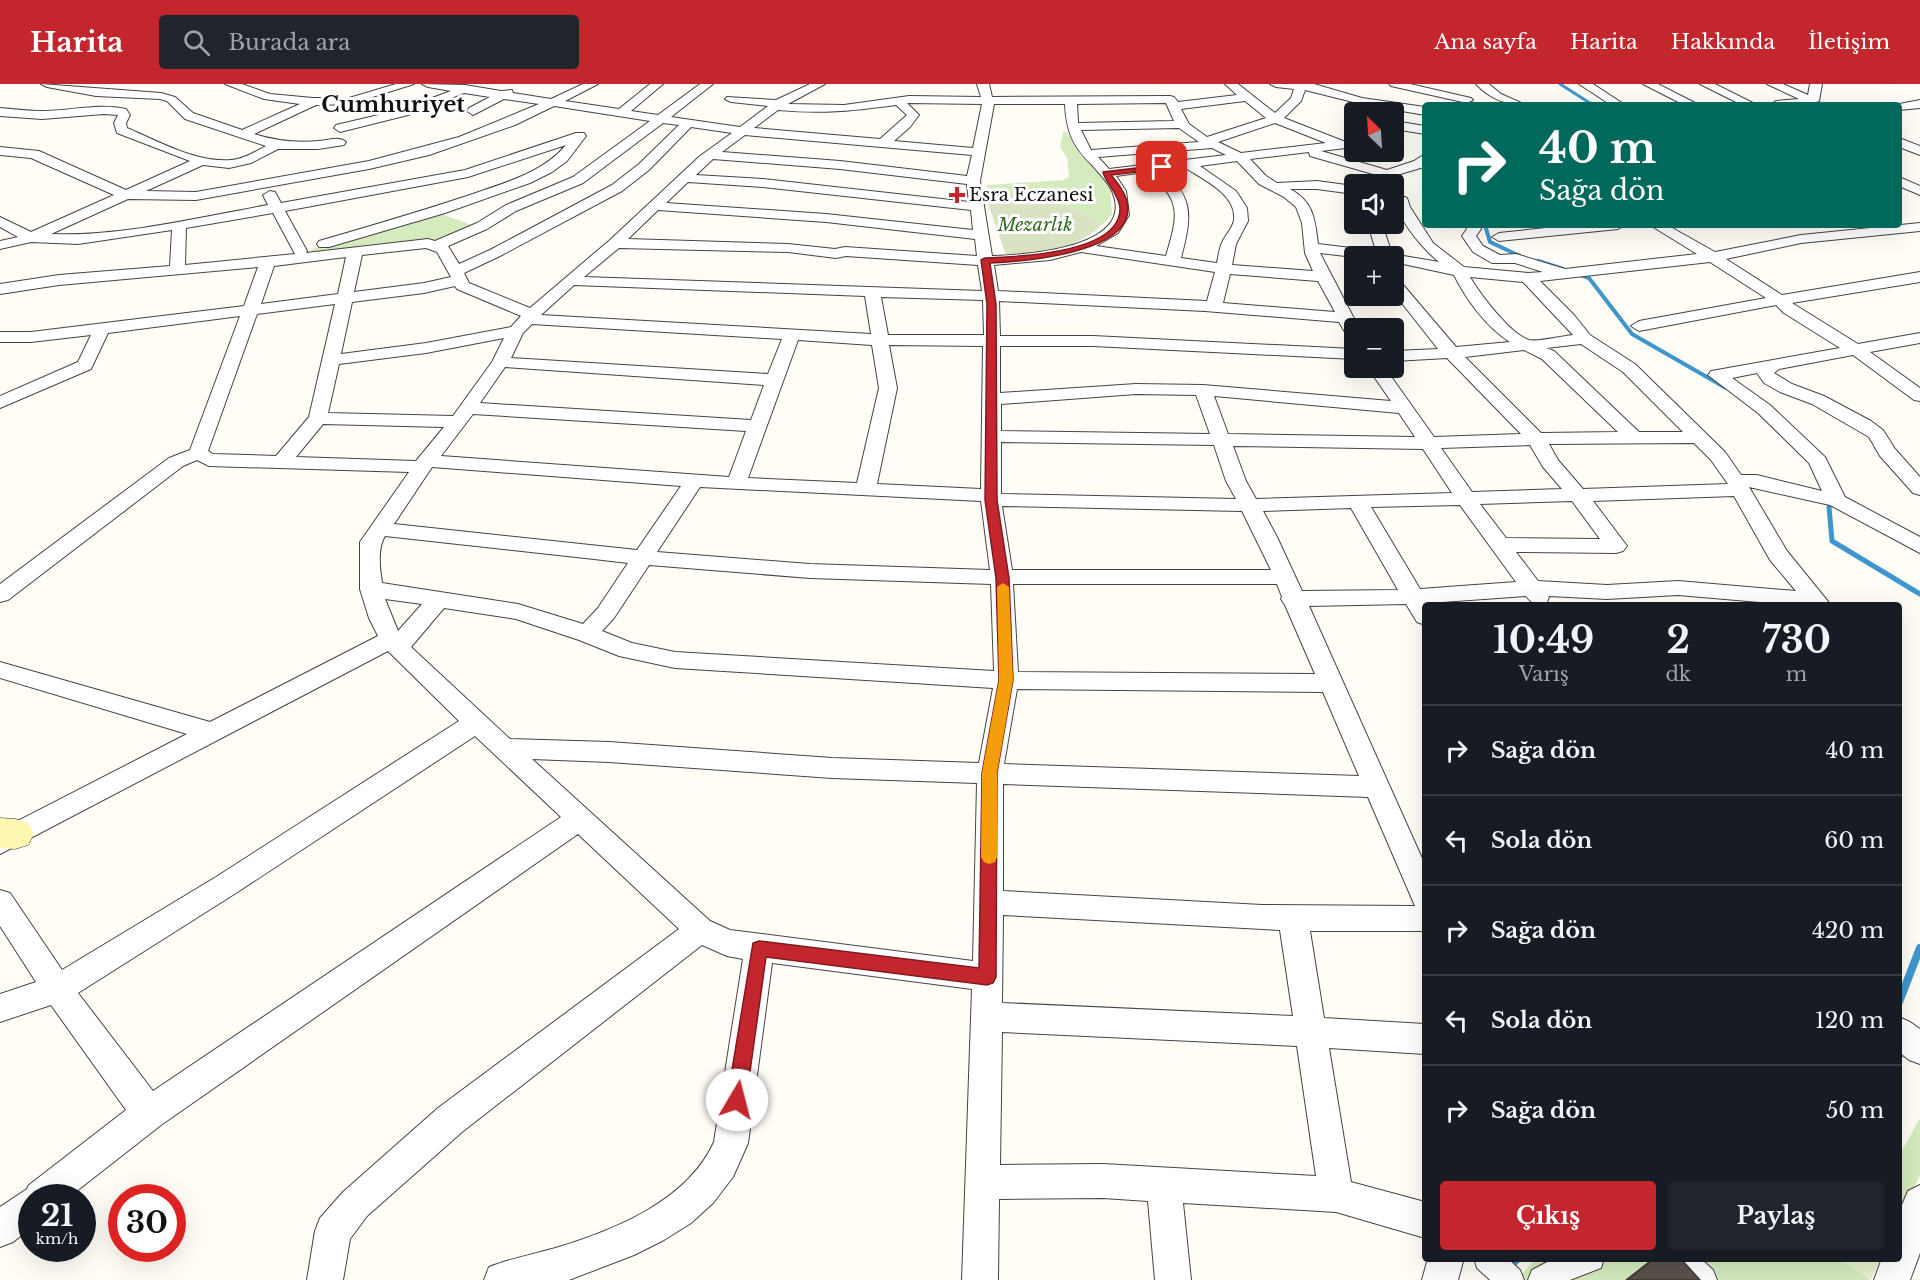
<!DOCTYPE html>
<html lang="tr">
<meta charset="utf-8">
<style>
:root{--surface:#171b24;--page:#20242c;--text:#f1f3f6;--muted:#9ea1a6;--line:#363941;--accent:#c4262e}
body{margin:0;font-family:"Libre Baskerville",serif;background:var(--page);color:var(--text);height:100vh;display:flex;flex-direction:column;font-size:22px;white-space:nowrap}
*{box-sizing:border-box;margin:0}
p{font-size:20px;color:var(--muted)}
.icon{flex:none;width:33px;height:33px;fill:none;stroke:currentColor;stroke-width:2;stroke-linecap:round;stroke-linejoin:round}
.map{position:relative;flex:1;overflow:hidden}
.drawer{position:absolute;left:1422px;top:518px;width:480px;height:660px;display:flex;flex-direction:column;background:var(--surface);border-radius:6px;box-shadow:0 6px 24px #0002}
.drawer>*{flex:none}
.top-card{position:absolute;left:1422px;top:18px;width:480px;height:126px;border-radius:6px;box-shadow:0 6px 24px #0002;background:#00695c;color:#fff;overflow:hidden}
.needle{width:39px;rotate:335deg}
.fabs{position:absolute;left:1344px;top:18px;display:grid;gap:12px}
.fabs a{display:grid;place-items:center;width:60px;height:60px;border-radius:6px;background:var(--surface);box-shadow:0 6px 24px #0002;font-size:30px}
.speed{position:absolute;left:18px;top:1100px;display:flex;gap:12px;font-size:30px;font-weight:700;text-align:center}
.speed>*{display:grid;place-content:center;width:78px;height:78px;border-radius:50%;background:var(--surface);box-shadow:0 6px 24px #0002;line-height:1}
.speed small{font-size:15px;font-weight:400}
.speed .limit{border:9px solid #d22;background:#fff;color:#111}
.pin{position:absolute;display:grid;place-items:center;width:51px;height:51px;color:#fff;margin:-26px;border-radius:12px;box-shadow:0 3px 9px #0006}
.me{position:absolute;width:66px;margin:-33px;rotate:8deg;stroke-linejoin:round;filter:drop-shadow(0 0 4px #0008)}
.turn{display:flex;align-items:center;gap:21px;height:126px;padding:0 18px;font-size:27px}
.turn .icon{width:78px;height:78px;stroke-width:2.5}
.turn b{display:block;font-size:42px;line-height:51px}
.eta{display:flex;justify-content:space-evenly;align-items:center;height:102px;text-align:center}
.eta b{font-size:36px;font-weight:800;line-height:42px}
.button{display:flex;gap:12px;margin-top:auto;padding:12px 18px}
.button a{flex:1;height:69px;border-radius:6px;background:var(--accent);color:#fff;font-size:24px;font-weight:800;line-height:69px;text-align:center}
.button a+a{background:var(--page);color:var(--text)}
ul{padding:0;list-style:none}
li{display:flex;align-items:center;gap:18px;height:90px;padding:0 18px;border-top:2px solid var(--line)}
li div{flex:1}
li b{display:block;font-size:22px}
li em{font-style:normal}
header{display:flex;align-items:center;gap:36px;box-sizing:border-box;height:84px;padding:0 30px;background:var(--accent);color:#fff}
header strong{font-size:28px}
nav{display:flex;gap:33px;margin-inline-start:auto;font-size:21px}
.search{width:420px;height:54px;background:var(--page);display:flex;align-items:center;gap:15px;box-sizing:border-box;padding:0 21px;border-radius:6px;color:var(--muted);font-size:22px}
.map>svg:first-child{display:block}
</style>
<header>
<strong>Harita</strong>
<div class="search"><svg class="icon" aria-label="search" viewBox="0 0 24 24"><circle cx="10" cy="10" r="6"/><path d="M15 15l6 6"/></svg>Burada ara</div>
<nav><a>Ana sayfa</a><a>Harita</a><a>Hakkında</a><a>İletişim</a></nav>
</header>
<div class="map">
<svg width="1920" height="1196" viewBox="0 0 1920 1196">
<rect width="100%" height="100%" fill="#fffdf5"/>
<g fill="#d5ebbd">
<path d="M1063 48H1067L1081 72 1110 100 1112 131 1104 139 1041 112 986 114 987 101 1063 96 1069 93 1067 74 1060 63Z"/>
<path d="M432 130 444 131 472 141 440 155 311 169 312 165Z"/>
<path d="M1920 1034V1091L1899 1136V1072Z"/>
<path d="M1536 1175H1880L1870 1196H1516Z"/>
</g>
<path fill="#d9e3c4" d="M1041 112 1104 139C1076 166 1043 169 1006 171L986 114Z"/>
<path fill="#e6f2cf" d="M1840 1175H1880L1870 1196Z"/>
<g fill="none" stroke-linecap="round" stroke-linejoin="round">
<path stroke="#3f96cf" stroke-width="3" d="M1560 0 1593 21"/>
<g stroke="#3f96cf" stroke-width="4">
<path d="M1485 141 1490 158 1520 172"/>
<path d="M1538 177 1563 185"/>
<path d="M1578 190 1589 194 1632 250 1726 304"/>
</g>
<path stroke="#3f96cf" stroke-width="5" d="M1829 423 1832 457 1920 510"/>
<g stroke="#3f96cf" stroke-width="8">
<path d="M1899 918 1920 864"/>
<path d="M1899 958V971"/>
<path d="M1501 1196 1504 1188 1518 1174"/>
</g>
<defs>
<g id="pedestrian">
<path d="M1474 1174H1507L1520 1186 1524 1196H1490L1477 1184Z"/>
<path d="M1555 1174H1604L1601 1184 1570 1196H1528L1532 1186Z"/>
<path d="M1666 1174H1700L1713 1186 1717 1196H1683L1669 1184Z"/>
</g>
<g id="minor">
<path d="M41 0 161 9 175 13 193 29 242 46 300 20 264 15 225 0H242L270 10 313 14H349L396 0H414L350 20 316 21 254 50C276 57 296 59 319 57 329 56 339 52 346 58L344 61 318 65H278L251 79 229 84 203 81 146 107 196 108 369 77 459 53 539 20 504 15 473 31 467 27 469 24 490 13 464 9 408 31 340 48 334 44 336 41 400 26 451 7 428 3 422 0 465 1 501 7 512 6 513 9 551 15 583 0H598L565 17 619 25 650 0H663L631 27 658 31 700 0H713L671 33 740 43 768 22 731 18 725 15 727 13 776 16 810 0H825L788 20 844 21 909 12 981 13 977 0H989L992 13 1170 12 1174 13 1178 18 1237 11 1225 0H1238L1275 29 1291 14 1294 5 1276 3 1270 0H1314L1362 14 1425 23V31L1361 20 1305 6 1301 17 1284 34 1343 57 1354 55V63L1321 67 1387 86 1414 77 1425 70 1424 83 1370 99 1363 95 1373 90 1310 72 1309 68 1250 75 1266 92 1277 99 1317 97 1354 102V110L1317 105H1290C1314 118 1315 136 1318 160L1376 167 1368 140H1382L1392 170 1439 178C1423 165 1392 129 1394 109L1407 114 1410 123 1433 159 1464 183 1528 189 1543 188 1515 179H1492L1473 168 1462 152 1467 145 1465 141H1479L1481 145 1476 152 1483 162 1500 171 1516 170 1565 185 1697 170 1650 141H1667L1715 168 1801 151 1920 139V147L1801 159 1726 175 1782 211 1920 188V198L1792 219 1858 260 1920 249V259L1870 268 1920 304V317L1914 316 1853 271 1779 285 1774 289 1792 300 1824 312 1871 337 1883 346 1895 365 1920 393V411L1913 409 1880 372 1869 353 1812 320 1780 308 1764 299 1757 289 1732 294 1770 321 1825 373 1845 413 1920 453V469L1830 421 1749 403 1787 467 1830 520H1783L1678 511 1607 515 1549 512 1547 519C1537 522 1532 520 1526 512L1428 519 1425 520V541L1417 538 1406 520 1309 522 1425 781V847H1310L1324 934 1425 940V970L1329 964 1351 1098 1425 1118V1154L1336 1128 1183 1119 1191 1196H1155L1148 1117 1103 1114 999 1115 998 1196H962L972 905 772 879 748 1059 733 1093 713 1119 691 1139 664 1156 634 1171 569 1196H484L489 1183C512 1174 536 1170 559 1163 617 1145 688 1116 714 1058L743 875 727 872 702 861 462 1048 367 1132 350 1155 343 1196H307L315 1147 320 1134 343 1108 438 1024 679 845 578 750 161 1041 69 1113H32V1143L13 1158 0 1163V1123L27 1105 29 1101 126 1026 51 921 0 938V910L36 898 0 842V806L10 809 62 886 216 793 459 637 388 567 0 770V746L187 650 0 594V578L210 638 378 552 369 534 360 505V458L409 388 209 382 197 376 183 382 8 516 0 518V500L169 374 190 366 240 232 108 249 91 285 0 324V312L78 278 91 251 31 258H0V248H31L244 222 258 183 59 201 0 210V200L59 191 170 182 172 146 78 160 31 158 0 165V157L18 153 0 143V133L31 148 114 111 31 74 0 71V63L39 67 126 106 190 77 117 49 114 39 118 31 104 30 42 35 0 32V24C14 25 28 27 42 27 70 27 98 19 126 25L130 31 126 39 127 44C158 57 196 79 231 76 243 75 255 68 266 62L185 35 167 17 160 15 96 12 47 3ZM1245 17 1266 34 1207 53 1189 40 1181 25ZM907 19 982 20 973 64 894 57 910 43 919 31ZM1166 19 1174 37 1078 39V37L1077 20ZM994 20H1065C1066 45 1072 62 1091 80 1098 88 1106 96 1111 105 1140 164 1026 171 992 172L980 97ZM896 21 907 31 880 55 754 44 778 26C823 30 851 27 896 21ZM554 22 650 37 573 93 506 121 477 139 435 157 428 155 306 169 307 167 285 127 468 93 566 61C543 89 506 98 473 110 422 127 371 142 319 157L317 160 319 163H329L445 129 530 99 552 88 567 77 586 52 584 49H576L465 86 281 119 275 108 270 107 263 111 268 121C199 133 120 153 51 150L128 115 196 116 369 85 429 71 515 41ZM663 39 679 41 639 80 612 101 490 166 459 180 448 162 487 145 516 127 583 99ZM1275 39 1326 59 1241 69 1218 58ZM691 43 732 49 700 72 610 156 530 224 469 199 464 189 500 172 622 107 649 86ZM1179 44 1199 58 1091 66 1081 46ZM745 51 972 71 967 92 840 77 722 68ZM1212 64 1226 71 1109 85 1098 73ZM713 75 840 85 967 100 969 118 763 95 696 91ZM1237 77 1259 100 1284 113 1296 123 1302 139 1305 169 1313 187 1232 181 1236 160 1248 137 1247 124 1236 107 1200 82ZM1184 83C1202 95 1237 110 1234 136 1233 144 1224 152 1221 161 1219 167 1218 173 1217 179L1181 174C1191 135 1196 112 1160 86ZM1145 88C1183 115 1178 131 1166 172L1096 162 1118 149 1129 131 1126 107 1116 92ZM688 98 763 103 971 126 973 146 826 130 666 119ZM658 126 826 138 975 155 977 172 845 163 835 165 788 160 628 155ZM273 129 295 170 185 181 186 144ZM426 164 437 168 451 193 424 199 354 208 362 171ZM619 164 788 168 836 174 846 172 978 181 982 207 584 193ZM1081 168 1215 188 1207 217 998 207 994 181 1050 176ZM1320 169 1354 173 1394 172V178L1454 191C1466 215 1486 243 1510 258L1456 263 1399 196 1394 194V209L1438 265 1394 267V277L1447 274 1521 350 1434 353 1385 284H1368L1391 317 1203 301 1136 300 1000 309V262H1093L1354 275V265L1093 252H1000L999 217 1205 227 1339 238 1348 253 1354 254V244H1359ZM346 173 338 210 261 220 274 182ZM1710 178 1766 214 1639 237 1631 242 1639 247 1776 221 1784 229 1840 264 1717 286 1711 287 1708 291 1758 329 1809 379 1822 407 1757 391H1741L1725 368 1635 280 1590 251 1574 231 1540 197ZM1230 190 1318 197 1335 228 1223 219ZM1470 193 1523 198 1573 251C1562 252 1538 258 1529 256 1510 250 1480 210 1470 193ZM574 201 865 212 871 250 541 231ZM455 202 457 205 521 232 511 243 426 259 341 270 352 218 424 209ZM881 213 983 216 984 251H888ZM335 220 309 333 276 372 213 370 208 367 257 230ZM532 240 782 255 768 290 511 274 523 249ZM504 254 492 278 453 332 328 329 339 280 426 269ZM798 256 872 261 879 304 857 399 748 394ZM1581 260 1623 288 1683 348H1639L1554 267 1546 264ZM889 261 983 262 981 405 877 400 897 304ZM1524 266 1542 275 1618 348 1541 349 1465 273ZM505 283 764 301 751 336 480 319ZM1136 310 1196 311 1210 350 1001 347V320ZM1214 312 1399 329 1415 353 1228 350ZM473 330 746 347 729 393 441 372ZM323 340 444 343 416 377 296 373ZM1001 358 1214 361 1226 397 1236 415 1001 410ZM1694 359 1711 376 1728 400 1583 405 1558 376 1549 360ZM1530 361 1543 383 1562 405 1472 408 1441 364ZM1233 362 1423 365 1452 409 1256 415 1246 397ZM432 383 681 402 637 466 394 440ZM700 403 981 417 990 486 810 480 657 468ZM1734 412 1770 476 1796 507 1678 497 1607 501 1538 497 1516 468 1616 469 1623 467 1627 462 1593 417ZM1572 417 1600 455 1506 454 1480 420ZM1460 421 1516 498 1420 505 1371 423ZM1002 422 1242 427 1271 486H1012ZM1351 424 1398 506 1302 507 1277 453 1263 427ZM385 452 594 475 628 479 598 524 583 540 518 520 382 499C380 485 377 465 385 452ZM649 481 810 494 991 500 994 587 675 568 632 559 602 547 614 534ZM1013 500H1277L1282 513 1281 515 1285 521 1315 590 1018 588ZM385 515 422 520 398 547ZM444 524 516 535 579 556 619 572 675 584 993 604 979 679 832 674 609 658 510 655 411 563ZM1017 605 1323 608 1359 692 1004 680ZM475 652 561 733 153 1007 78 909 236 809ZM532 675 609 678 832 694 977 699 973 877 730 846 710 837ZM1003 700 1368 713 1415 822 1262 821 1003 807ZM1003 831 1280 846 1293 932 1002 919ZM1002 948 1297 962 1316 1092 1103 1080 1000 1081Z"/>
<path d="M1389 0H1410L1471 14 1473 16 1467 19 1391 2Z"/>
<path d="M1476 0H1489L1501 10 1526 21C1506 21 1490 15 1476 0Z"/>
<path d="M1579 0H1593L1625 21H1611Z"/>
<path d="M1643 0H1658L1699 21H1684Z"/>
<path d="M1700 0H1715L1757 21H1742Z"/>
<path d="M1767 0H1783L1808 11 1810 0H1822L1819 17 1808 21H1770L1776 17 1799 15Z"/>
<path d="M1920 16V24L1899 26V21H1894Z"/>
<path d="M1394 37 1425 42V50L1394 45Z"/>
<path d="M1899 54 1920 62V71L1899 63Z"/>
<path d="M1899 93 1920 102V111L1899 102Z"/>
<path d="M1575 141H1625L1618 145 1499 157 1492 153 1499 149Z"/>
<path d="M1899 933 1910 938 1920 945V980L1909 976 1899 968Z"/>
<path d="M1920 1101V1169L1910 1196H1874L1882 1174H1899V1128L1908 1107Z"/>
<path d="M1428 1174H1464L1458 1196H1422Z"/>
</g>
<path id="secondary" d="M0 734 15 735 28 739 34 750 28 761 15 765 0 764Z"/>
</defs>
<use href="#pedestrian" stroke="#444" stroke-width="2"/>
<use href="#minor" stroke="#444" stroke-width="2"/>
<use href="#secondary" stroke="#333" stroke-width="1"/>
<use href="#pedestrian" fill="#fff" fill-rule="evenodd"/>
<use href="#minor" fill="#fff" fill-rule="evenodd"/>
<use href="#secondary" fill="#fff6b0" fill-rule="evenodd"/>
</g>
<path fill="#4d4742" d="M1653 1174H1680L1700 1196H1625Z"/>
<path fill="#5a524d" stroke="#3f3936" stroke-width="1.5" d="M1655 1174H1680L1700 1196H1627Z"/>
<path fill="#c4262e" stroke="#7f191e" stroke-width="1.5" d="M1162 81 1164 85 1111 91C1177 165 1032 177 990 179L996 220 997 416 1009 494 1013 596 997 689 996 893 993 899 987 901 766 873 746 1016 743 1022 737 1025 730 1022 727 1016 753 859 759 857 979 884 982 689 999 596 996 494 985 416 987 220 981 176 985 174C1015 173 1121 170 1120 124 1119 110 1105 98 1103 88Z"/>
<path fill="#f59e0b" d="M1003 499 1009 503 1013 596 997 689V773L995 778 989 780 984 778 981 773 982 689 999 596 997 503Z"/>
<path fill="#c4262e" stroke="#fff" stroke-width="2" d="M954 102h6v6h6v6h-6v6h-6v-6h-6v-6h6z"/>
<g text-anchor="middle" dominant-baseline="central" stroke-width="6" stroke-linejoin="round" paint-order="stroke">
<g font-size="18" fill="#111" stroke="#fff" text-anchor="start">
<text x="969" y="111">Esra Eczanesi</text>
</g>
<g font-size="18" font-style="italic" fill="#2f6b1f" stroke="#fff">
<text x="1035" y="141">Mezarlık</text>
</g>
<g font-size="22" font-weight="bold" fill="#111" stroke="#fff">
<text x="393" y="20">Cumhuriyet</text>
</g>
</g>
</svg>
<div class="fabs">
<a><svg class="needle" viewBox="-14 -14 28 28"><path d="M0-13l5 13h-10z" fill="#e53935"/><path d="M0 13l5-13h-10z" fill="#9ea1a6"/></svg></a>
<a><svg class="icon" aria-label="sound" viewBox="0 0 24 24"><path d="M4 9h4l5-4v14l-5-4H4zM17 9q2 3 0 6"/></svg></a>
<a>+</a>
<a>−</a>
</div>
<div class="speed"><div>21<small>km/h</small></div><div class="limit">30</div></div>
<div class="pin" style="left:1162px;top:83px;background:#d93025"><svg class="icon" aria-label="arrive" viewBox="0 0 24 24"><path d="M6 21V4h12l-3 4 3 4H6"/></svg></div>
<svg class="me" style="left:737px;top:1016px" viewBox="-20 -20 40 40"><circle r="19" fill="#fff"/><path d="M0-13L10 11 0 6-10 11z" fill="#c4262e"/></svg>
<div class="top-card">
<div class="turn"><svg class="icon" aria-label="right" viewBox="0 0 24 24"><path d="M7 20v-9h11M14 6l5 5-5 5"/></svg><div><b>40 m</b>Sağa dön</div></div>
</div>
<section class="drawer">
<div class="eta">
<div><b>10:49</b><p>Varış</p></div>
<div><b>2</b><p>dk</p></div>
<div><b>730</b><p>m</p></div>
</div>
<ul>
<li><svg class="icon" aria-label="right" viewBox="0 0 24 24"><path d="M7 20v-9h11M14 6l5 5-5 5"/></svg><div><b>Sağa dön</b></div><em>40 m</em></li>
<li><svg class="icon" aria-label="left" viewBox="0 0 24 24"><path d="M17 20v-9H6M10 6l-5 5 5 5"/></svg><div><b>Sola dön</b></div><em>60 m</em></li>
<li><svg class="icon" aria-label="right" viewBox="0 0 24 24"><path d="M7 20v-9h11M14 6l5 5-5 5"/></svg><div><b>Sağa dön</b></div><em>420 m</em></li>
<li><svg class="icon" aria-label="left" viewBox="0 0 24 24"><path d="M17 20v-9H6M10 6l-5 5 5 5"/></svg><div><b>Sola dön</b></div><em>120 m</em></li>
<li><svg class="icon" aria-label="right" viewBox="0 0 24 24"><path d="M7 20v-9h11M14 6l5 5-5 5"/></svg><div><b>Sağa dön</b></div><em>50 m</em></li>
</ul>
<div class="button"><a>Çıkış</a><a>Paylaş</a></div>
</section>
</div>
